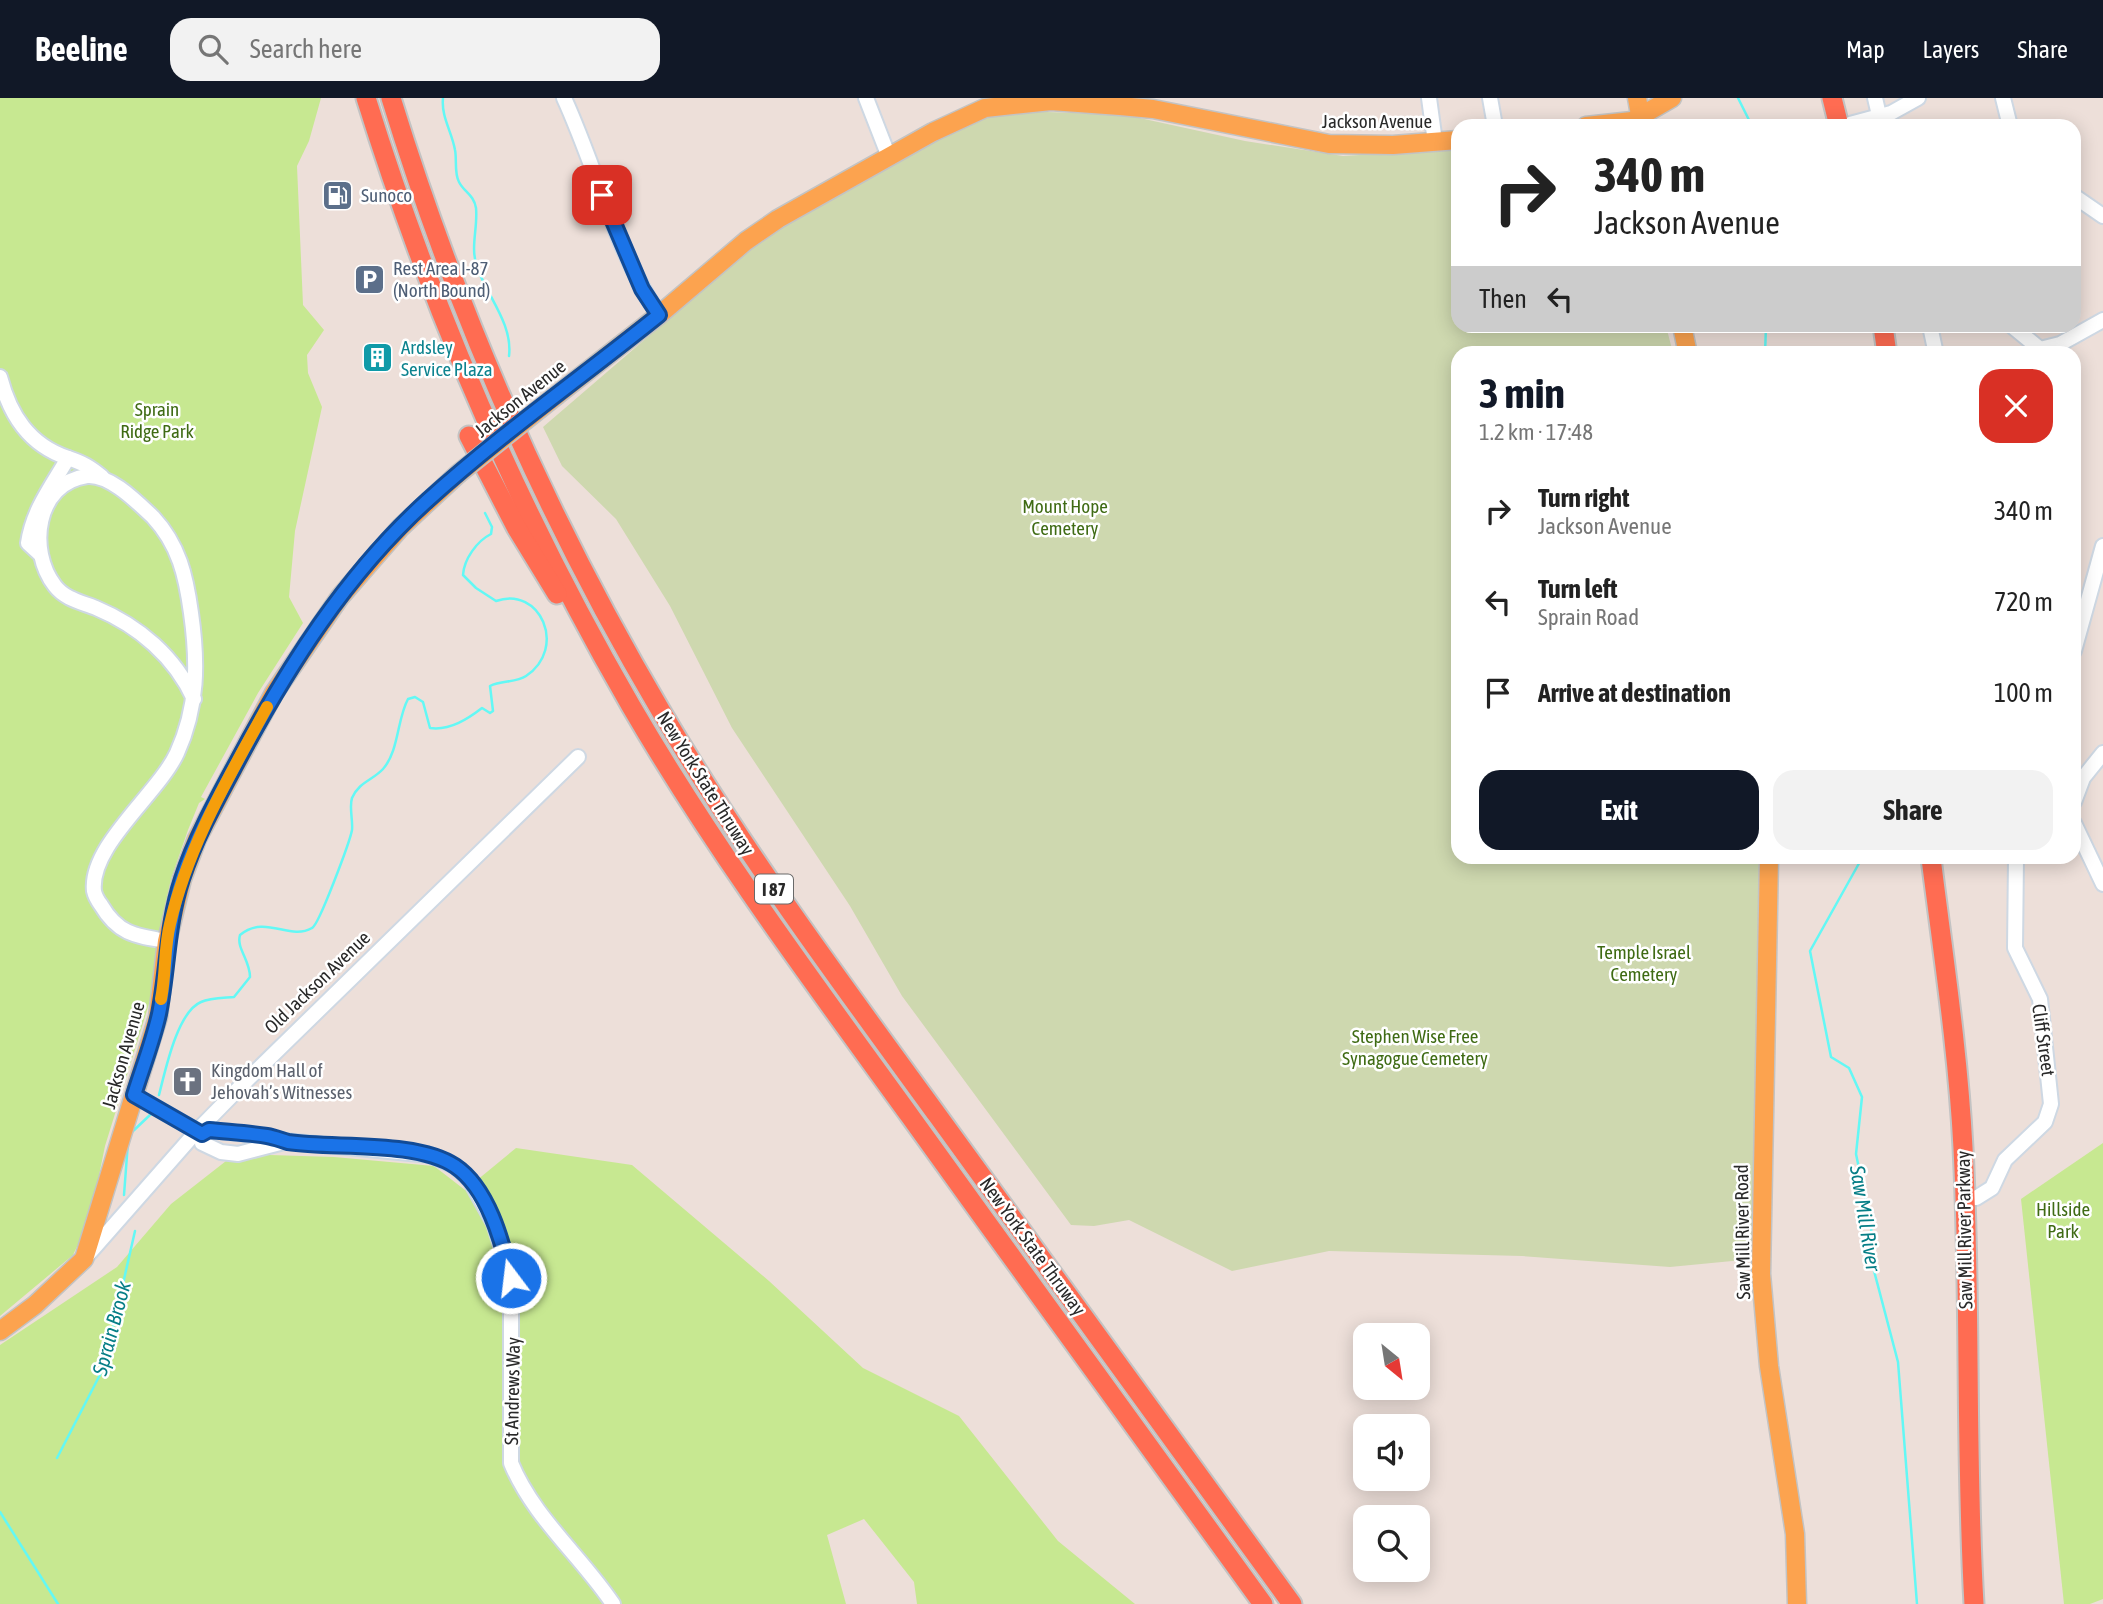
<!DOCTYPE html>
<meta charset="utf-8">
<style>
:root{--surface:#fff;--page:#f2f2f2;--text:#222;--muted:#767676;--accent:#111827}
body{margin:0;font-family:"Asap Condensed",sans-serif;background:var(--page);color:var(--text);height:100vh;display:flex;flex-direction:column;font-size:26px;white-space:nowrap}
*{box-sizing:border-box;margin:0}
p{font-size:23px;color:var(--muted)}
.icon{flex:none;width:38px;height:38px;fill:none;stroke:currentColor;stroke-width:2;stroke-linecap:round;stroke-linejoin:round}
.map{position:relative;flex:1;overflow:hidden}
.drawer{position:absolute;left:1451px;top:248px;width:630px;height:518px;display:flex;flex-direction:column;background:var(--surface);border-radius:21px;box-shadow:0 4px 18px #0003}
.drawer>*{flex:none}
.banner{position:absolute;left:1451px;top:21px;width:630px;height:214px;border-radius:21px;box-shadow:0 4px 18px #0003;background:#fff;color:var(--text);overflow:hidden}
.needle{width:46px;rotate:150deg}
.tools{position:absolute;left:1353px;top:1225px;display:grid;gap:14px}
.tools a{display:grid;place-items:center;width:77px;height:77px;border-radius:14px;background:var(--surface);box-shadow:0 4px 18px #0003;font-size:35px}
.pin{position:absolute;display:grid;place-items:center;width:60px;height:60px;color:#fff;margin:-30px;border-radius:14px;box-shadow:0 4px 10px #0006}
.me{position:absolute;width:77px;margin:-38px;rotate:345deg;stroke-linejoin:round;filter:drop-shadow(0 0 5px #0008)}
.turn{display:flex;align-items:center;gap:24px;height:147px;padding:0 28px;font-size:32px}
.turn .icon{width:91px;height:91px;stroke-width:2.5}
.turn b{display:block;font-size:49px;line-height:60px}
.then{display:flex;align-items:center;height:66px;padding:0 28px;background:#0003;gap:14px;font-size:26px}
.round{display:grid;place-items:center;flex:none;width:74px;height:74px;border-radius:21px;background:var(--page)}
.overview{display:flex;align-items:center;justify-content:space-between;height:119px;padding:0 28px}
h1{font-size:42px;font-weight:700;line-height:52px;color:var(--accent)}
.primary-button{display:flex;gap:14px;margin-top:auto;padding:14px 28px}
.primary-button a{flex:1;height:80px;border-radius:21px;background:var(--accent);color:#fff;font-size:28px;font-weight:700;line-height:80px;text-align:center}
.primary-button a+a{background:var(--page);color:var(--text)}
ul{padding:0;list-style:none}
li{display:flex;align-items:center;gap:21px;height:91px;padding:0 28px}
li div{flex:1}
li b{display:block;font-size:26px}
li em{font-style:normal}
header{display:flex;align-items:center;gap:42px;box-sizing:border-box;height:98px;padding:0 35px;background:var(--accent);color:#fff}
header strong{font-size:33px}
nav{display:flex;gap:38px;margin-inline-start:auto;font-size:24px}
.search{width:490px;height:63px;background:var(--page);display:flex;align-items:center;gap:18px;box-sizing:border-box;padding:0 24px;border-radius:21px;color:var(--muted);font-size:26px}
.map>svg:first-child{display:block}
</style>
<header>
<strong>Beeline</strong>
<div class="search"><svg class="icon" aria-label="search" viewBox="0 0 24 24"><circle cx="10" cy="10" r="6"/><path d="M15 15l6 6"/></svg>Search here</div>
<nav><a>Map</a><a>Layers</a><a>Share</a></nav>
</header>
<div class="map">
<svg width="2103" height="1506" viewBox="0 0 2103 1506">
<rect width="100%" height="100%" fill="#eddfd9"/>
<g fill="#c7e891">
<path d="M0 0H321L309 43 297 68 303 207 324 232 307 257 308 275 322 309 295 433 289 499 303 525 258 595 201 699 205 701 199 705 188 732 171 781 158 840 153 893 105 1048 94 1102 84 1134 73 1157 0 1218Z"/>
<path d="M2103 1045V1501L2090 1506H2064L2021 1101Z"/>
<path d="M516 1050 632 1067 769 1183 863 1270 959 1318 1058 1443 1135 1506H917L914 1484 864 1421 827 1437 846 1506H0V1247L117 1169 171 1106 235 1056 334 1059 434 1068 465 1092Z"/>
</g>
<path fill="#ced8af" d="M1021 13 1126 17 1245 43 1343 58 1458 51V228H1666L1673 255 1458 256V760H1759L1753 1161 1670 1169 1522 1158 1329 1153 1232 1173 1129 1122 1094 1128 1071 1127 902 898 850 808 732 630 670 508 616 421 562 368 543 329 664 225 746 148 928 45 991 17Z"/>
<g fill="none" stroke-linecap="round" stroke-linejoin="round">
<g stroke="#63f8f5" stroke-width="2.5">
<path d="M443 0C441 19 452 34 455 52 457 61 454 75 459 84 464 94 474 97 476 110 478 130 470 149 477 169 487 198 513 226 509 258"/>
<path d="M1738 0 1752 28"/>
<path d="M1765 256 1766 228"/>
<path d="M1862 760 1810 853 1831 959 1849 970 1862 999 1856 1056 1871 1127 1873 1169 1898 1264 1917 1506"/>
<path d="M159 997C165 974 177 914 201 904 210 900 224 900 234 899L250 879C250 862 236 850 240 837 266 816 289 843 312 830 319 827 350 743 352 732 353 722 349 709 352 700 359 684 373 682 383 671 399 653 397 621 408 601L415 599 423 604 430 630C450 633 469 620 482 610L490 615 493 613 490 588C501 582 516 585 526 578 568 550 540 487 496 503L476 490 463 477C464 461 477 443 491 436L492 429 485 415"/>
<path d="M131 1035 151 1016"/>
<path d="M124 1097 128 1044"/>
<path d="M57 1360 104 1269 135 1133"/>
<path d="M0 1414 58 1506"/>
</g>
<defs>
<g id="minor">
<path d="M564 0C597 72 615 151 659 217"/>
<path d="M866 0 889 59"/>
<path d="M1429 0 1435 44"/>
<path d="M1490 0 1495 28"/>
<path d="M1875 0 1881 26"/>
<path d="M2003 0 2010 28"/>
<path d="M1850 26 1891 15 1918 0"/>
<path d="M2074 98 2103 118"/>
<path d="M1930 228 1936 256"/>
<path d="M2012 228 2040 251 2060 246 2103 222"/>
<path d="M0 279C10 317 29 347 68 360 83 365 90 369 102 379"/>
<path d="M40 456 28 445C33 412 51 389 68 360"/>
<path d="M2074 553 2103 448"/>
<path d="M2074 704 2083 680 2103 655"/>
<path d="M2074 725 2103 786"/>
<path d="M167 843C135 838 118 836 101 807 98 803 95 798 94 793 89 748 158 696 177 655 198 609 198 564 191 515 186 478 179 447 153 419 137 404 110 376 87 378 36 385 27 452 55 488 65 501 81 504 96 510 139 528 175 559 194 601"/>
<path d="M134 997 202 1036 209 1032 265 1038 285 1043 430 1057 455 1068 470 1082 494 1125 511 1180V1365C533 1419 581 1458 613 1506"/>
<path d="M202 1036V1045L221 1054 238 1056 284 1044"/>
<path d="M1976 1100 1992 1090 2005 1062 2045 1024 2051 1006 2040 901 2015 850 2016 760"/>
<path d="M86 1159 196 1034 247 982 578 659"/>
</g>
<g id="major">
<path d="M1637 0 1642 28"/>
<path d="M1586 28 1632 23 1672 0"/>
<path d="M1682 228 1688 256"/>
<path d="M557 297 659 217 746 143 778 121 933 34 985 10 1051 3 1120 8 1153 11 1329 46 1393 47 1458 42"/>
<path d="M1769 760 1761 1176 1769 1268 1795 1436 1797 1506"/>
<path d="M0 1233 35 1207 84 1161 158 919 167 843 182 781 197 741 231 676 274 595 340 499 400 430 458 376"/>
</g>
<g id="highway">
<path d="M366 0C432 212 520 416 631 608 714 751 813 884 910 1018 1027 1181 1145 1343 1263 1506"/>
<path d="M391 0C457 215 548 422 662 615 745 756 842 886 938 1018 1056 1180 1174 1343 1292 1506"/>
<path d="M1832 0 1839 28"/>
<path d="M1883 228 1887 256"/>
<path d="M469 338 516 429 557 496"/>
<path d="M1931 760C1943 856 1958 952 1963 1050 1971 1202 1965 1354 1974 1506"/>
</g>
</defs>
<use href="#minor" stroke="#ced8e3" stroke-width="18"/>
<use href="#major" stroke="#c3c3c3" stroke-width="21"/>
<use href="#highway" stroke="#c3c3c3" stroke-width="23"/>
<use href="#minor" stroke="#fff" stroke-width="14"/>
<use href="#major" stroke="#fca34f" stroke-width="18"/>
<use href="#highway" stroke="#ff6c52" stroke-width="19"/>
<defs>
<path id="major-bridge" d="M458 376 557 297"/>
</defs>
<use href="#major-bridge" stroke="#c3c3c3" stroke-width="21" stroke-linecap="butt"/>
<use href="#major-bridge" stroke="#fca34f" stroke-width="18"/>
</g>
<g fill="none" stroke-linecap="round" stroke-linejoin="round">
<defs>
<path id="route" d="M511 1180C502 1143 488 1090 455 1068 416 1042 334 1051 288 1044 281 1042 274 1039 267 1038 248 1035 228 1034 209 1032L202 1036 134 997C142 971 153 943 159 916 168 871 167 826 182 781 195 741 216 703 236 666 287 570 346 476 428 402 501 336 582 279 659 217L642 191 602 97"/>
</defs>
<use href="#route" stroke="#114b97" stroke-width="18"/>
<use href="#route" stroke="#1a73e8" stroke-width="12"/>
<path stroke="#f59e0b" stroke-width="12" d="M161 901C166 876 164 850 170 826 188 747 229 679 267 609"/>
</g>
<defs>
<symbol id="fuel-square" viewBox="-11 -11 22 22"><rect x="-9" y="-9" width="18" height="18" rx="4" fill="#5c6f8a" stroke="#fff"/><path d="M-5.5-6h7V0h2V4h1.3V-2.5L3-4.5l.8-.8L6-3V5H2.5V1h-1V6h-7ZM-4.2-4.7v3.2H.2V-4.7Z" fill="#fff"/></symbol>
<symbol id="parking-square" viewBox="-11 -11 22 22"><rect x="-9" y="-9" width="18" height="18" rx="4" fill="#5c6f8a" stroke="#fff"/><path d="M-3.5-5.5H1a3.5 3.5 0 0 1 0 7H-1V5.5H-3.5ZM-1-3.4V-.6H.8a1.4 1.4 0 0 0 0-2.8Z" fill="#fff"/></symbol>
<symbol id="building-square" viewBox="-11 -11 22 22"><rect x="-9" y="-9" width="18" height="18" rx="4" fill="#0f9aa8" stroke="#fff"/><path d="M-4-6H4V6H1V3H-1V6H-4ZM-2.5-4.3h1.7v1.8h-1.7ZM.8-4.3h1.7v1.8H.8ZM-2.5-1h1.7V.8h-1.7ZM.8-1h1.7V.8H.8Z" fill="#fff"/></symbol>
<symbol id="church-square" viewBox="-11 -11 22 22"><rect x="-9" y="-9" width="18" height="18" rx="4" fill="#6b7280" stroke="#fff"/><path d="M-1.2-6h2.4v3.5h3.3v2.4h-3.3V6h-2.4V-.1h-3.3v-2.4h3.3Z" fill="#fff"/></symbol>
</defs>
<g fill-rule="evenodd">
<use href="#fuel-square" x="320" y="80" width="35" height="35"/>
<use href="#parking-square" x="352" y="164" width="35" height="35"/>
<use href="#building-square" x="360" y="242" width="35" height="35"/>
<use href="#church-square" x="170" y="966" width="35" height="35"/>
</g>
<g text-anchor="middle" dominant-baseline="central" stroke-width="5" stroke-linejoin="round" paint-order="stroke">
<rect fill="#fff" stroke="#696969" stroke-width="2" x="755" y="776.5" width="38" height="29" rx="5"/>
<g font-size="18" font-weight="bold" fill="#292929">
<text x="774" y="791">I 87</text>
</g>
<g font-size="19" fill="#292929" stroke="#fff">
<text x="1377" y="23">Jackson Avenue</text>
<text transform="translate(520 300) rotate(-39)">Jackson Avenue</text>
<text transform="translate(706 685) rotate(58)">New York State Thruway</text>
<text transform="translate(317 884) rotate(-44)">Old Jackson Avenue</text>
<text transform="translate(2044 942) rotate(82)">Cliff Street</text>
<text transform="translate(123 957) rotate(-74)">Jackson Avenue</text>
<text transform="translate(1964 1132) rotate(-91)">Saw Mill River Parkway</text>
<text transform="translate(1742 1134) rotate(-91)">Saw Mill River Road</text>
<text transform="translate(1033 1148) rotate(54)">New York State Thruway</text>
<text transform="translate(512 1293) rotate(-89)">St Andrews Way</text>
</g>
<g font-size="19" fill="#4e5e75" stroke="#fff" text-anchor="start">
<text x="361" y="97">Sunoco</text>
<text x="393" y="170">Rest Area I-87<tspan x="393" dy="22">(North Bound)</tspan></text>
</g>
<g font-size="19" fill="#0d838f" stroke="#fff" text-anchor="start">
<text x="401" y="249">Ardsley<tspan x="401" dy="22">Service Plaza</tspan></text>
</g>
<g font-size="19" fill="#3f6b14" stroke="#fff">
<text x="157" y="311">Sprain<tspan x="157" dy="22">Ridge Park</tspan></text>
<text x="1065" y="408">Mount Hope<tspan x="1065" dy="22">Cemetery</tspan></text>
<text x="1644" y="854">Temple Israel<tspan x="1644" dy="22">Cemetery</tspan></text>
<text x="1415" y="938">Stephen Wise Free<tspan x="1415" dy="22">Synagogue Cemetery</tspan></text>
<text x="2063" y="1111">Hillside<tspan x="2063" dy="22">Park</tspan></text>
</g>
<g font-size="19" fill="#5b616d" stroke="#fff" text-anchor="start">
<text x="211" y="972">Kingdom Hall of<tspan x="211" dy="22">Jehovah’s Witnesses</tspan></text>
</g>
<g font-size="21" font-style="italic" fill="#067e86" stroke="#fff">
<text transform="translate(1866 1120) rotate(81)">Saw Mill River</text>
<text transform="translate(111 1230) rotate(-75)">Sprain Brook</text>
</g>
</g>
</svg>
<div class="tools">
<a><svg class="needle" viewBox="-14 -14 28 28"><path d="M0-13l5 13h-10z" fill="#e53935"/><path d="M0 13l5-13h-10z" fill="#767676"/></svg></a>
<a><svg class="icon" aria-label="sound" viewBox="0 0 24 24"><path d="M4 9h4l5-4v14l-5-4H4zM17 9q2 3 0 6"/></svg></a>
<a><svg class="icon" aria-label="search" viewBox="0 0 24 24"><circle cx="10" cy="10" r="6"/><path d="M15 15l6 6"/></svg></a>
</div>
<div class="pin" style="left:602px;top:97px;background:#d93025"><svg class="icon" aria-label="arrive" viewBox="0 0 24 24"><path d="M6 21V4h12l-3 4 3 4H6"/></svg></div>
<svg class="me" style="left:511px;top:1180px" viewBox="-20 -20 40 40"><circle r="17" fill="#1a73e8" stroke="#fff" stroke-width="3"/><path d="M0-11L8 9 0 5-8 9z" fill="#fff"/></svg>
<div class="banner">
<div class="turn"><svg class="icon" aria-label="right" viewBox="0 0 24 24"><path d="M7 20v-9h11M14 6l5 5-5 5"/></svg><div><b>340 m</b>Jackson Avenue</div></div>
<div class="then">Then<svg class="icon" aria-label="left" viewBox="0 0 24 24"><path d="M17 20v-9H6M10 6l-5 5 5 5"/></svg></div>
</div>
<section class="drawer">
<div class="overview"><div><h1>3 min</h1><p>1.2 km · 17:48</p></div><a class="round" style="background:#d93025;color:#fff"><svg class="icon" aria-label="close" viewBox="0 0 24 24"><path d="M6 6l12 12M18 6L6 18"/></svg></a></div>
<ul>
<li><svg class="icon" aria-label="right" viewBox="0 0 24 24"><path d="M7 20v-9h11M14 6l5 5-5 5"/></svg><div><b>Turn right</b><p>Jackson Avenue</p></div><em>340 m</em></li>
<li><svg class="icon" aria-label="left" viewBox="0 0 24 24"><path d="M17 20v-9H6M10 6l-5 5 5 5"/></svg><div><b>Turn left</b><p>Sprain Road</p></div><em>720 m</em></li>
<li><svg class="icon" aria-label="arrive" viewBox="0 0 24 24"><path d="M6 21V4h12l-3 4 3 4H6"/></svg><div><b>Arrive at destination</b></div><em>100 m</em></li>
</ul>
<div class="primary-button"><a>Exit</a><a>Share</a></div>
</section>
</div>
